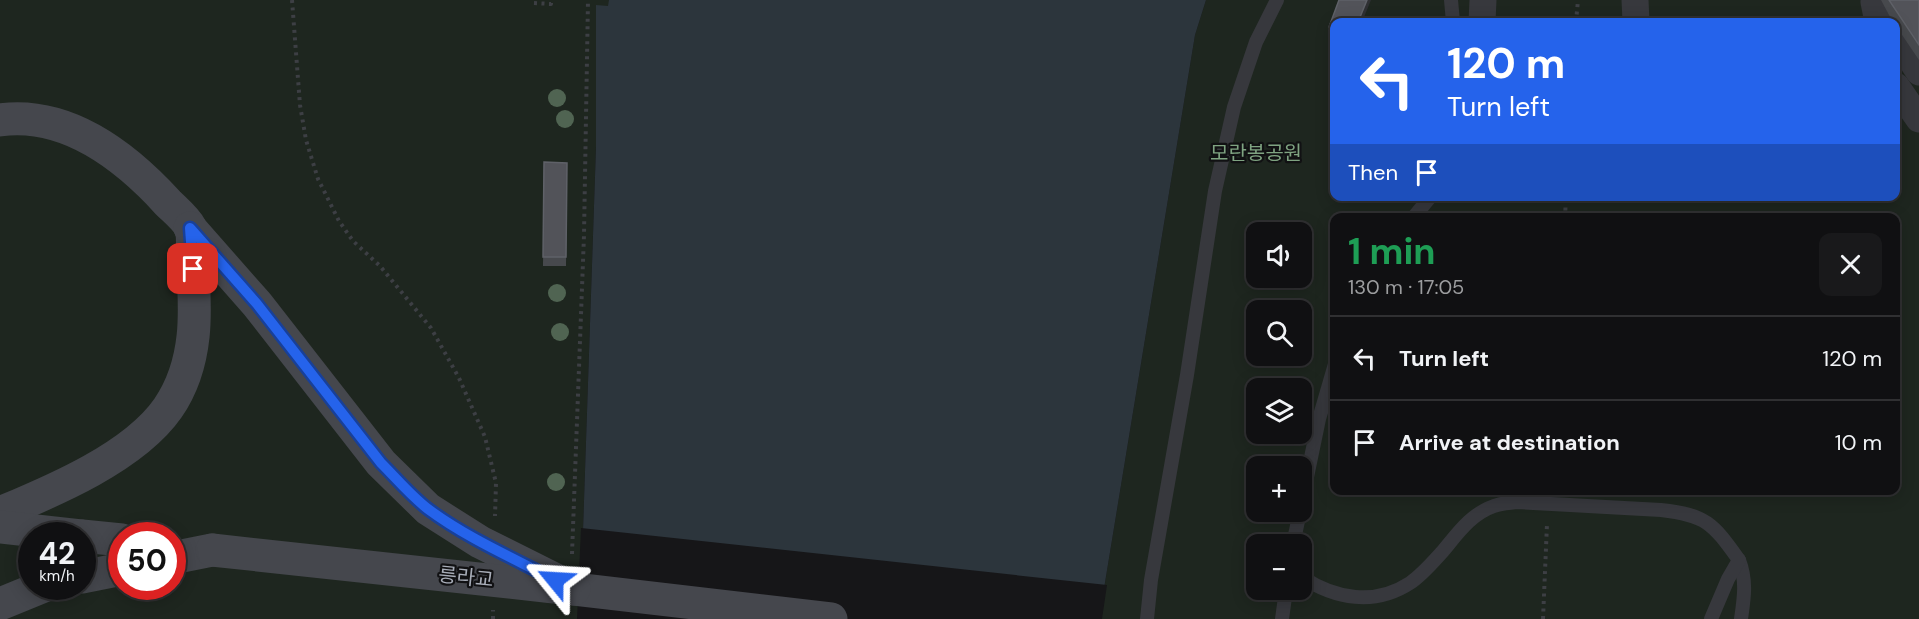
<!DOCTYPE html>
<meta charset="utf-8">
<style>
:root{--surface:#101012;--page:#19191b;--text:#f1f3f6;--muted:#9c9d9f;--line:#303032}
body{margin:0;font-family:"DM Sans","Noto Sans KR",sans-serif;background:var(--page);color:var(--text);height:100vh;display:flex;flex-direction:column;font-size:22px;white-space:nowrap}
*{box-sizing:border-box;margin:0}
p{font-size:20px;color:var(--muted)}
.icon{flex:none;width:33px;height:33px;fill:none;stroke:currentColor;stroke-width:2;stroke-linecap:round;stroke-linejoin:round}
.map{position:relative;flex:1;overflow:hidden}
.side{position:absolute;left:1330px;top:213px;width:570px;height:282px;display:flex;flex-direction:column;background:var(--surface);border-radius:12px;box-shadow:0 3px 15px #0003,0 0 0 2px var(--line)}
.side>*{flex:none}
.hud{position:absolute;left:1330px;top:18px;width:570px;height:183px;border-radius:12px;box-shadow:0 3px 15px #0003,0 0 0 2px var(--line);background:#2563eb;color:#fff;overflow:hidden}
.fabs{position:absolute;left:1246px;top:222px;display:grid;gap:12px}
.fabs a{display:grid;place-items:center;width:66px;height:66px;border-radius:12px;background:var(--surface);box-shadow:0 3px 15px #0003,0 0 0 2px var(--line);font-size:30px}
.speed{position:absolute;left:18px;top:522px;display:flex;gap:12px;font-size:30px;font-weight:700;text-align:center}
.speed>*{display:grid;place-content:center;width:78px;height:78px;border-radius:50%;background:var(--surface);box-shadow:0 3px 15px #0003,0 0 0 2px var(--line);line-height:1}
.speed small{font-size:15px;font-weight:400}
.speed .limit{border:9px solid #d22;background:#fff;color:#111}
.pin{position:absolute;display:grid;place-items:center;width:51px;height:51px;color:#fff;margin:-26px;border-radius:12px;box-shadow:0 3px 9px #0006}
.me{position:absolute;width:66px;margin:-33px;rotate:297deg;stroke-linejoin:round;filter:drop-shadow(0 0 4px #0008)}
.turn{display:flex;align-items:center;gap:21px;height:126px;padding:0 18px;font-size:27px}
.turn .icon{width:78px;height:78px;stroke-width:2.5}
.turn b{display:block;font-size:42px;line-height:51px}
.then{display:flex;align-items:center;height:57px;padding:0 18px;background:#0003;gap:12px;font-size:22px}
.round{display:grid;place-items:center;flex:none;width:63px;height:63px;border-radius:12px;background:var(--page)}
.head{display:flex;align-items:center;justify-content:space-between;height:102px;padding:0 18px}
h1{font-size:36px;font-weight:700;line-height:45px;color:#1e9e55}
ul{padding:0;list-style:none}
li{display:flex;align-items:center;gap:18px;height:84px;padding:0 18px;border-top:2px solid var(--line)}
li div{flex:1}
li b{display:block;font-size:22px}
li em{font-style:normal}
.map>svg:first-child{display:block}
</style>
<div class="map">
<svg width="1919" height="619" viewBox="0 0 1919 619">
<rect width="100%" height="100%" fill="#161618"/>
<g fill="#1e261f" fill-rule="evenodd">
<path d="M0 0H609V6H596V147L580 619H0ZM32 536H82V586H32ZM122 536H172V586H122Z"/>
<path d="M1206 0H1919V619H1099L1195 35ZM1335 22H1896V196H1335ZM1335 218H1896V490H1335ZM1257 232H1302V278H1257ZM1257 310H1302V356H1257ZM1257 388H1302V434H1257ZM1257 466H1302V512H1257ZM1257 544H1302V590H1257Z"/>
</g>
<path fill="#2c353c" d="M609 0H1206L1195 35 1099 619H580L596 147V5L608 6Z"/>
<path fill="#161618" d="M581 528 1107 585 1102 619H577Z"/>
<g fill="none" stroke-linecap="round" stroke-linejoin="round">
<g stroke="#3d3f44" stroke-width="4" stroke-dasharray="3 4.5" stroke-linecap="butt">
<path d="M292 0 300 105 306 140 318 179 339 221 353 241 380 266 431 328 459 378 485 437 496 483 495 516"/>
<path d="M534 3 551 4V0"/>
<path d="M1576 22 1578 0"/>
<path d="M1565 218 1566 196"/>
<path d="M572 554 584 235 588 0"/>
<path d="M493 619V610"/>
<path d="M1543 619 1547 524"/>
</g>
<g stroke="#37383d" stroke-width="14">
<path d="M1451 0 1453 22"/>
<path d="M1413 218 1431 196"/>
<path d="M1302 501 1319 419 1335 364"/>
<path d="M1293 544 1300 512"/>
<path d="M1739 560C1747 581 1744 598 1741 619"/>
<path d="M1302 577C1335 599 1375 606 1410 583 1422 575 1433 562 1443 551 1458 533 1471 514 1494 506 1501 503 1510 503 1517 502L1661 510C1707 515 1713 524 1739 560L1728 579 1711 619"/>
<path d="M1147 619 1151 580 1187 375 1215 191 1234 107 1256 42 1277 0"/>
<path d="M1282 619 1286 590"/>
</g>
<g stroke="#37383d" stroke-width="27">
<path d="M1635 0 1636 22"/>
<path d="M1482 22 1483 0"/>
<path d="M1878 22 1874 2 1887 22"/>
<path d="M1896 36 1919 72"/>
<path d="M1896 86 1919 119"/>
</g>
<g stroke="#45474d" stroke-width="33">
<path d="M0 120C67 111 126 157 168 203 175 210 186 219 190 227 194 235 192 250 192 259 196 310 199 363 168 408 134 457 53 491 0 513"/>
<path d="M0 527 81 536"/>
<path d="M82 536 122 540"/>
<path d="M172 558 212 550"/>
<path d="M82 577 122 569"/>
<path d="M574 589 831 619"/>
<path d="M0 604 44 586"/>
</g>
<g stroke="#45474d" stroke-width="33">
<path d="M190 228 257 304 381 463 428 509 480 542 574 589"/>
<path d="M212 550 554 587"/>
</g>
</g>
<g fill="#506452">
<circle cx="557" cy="98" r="9"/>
<circle cx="565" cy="119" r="9"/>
<circle cx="557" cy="293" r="9"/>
<circle cx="560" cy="332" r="9"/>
<circle cx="556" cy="482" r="9"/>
</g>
<g fill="#47494d">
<path d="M1881 0H1919V60L1896 26V22H1894L1889 15Z"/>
<path d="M1335 22V38L1329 36V27Z"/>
<path d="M1335 103V122L1332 121V112Z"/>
<path d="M544 162 567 163 566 266H543Z"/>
</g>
<path fill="#2f3033" d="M1367 0H1371L1362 22H1358Z"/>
<g fill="#525359" stroke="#5f6168" stroke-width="1.5">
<path d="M1339 0H1367L1358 22H1335V29L1329 27Z"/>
<path d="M1889 0H1919V45Z"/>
<path d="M1335 103V114L1332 112Z"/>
<path d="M544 162 567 163 566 257H543Z"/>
</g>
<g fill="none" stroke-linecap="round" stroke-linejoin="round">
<defs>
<path id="route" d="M193 269 190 228 257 304 381 463C396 478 411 496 428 509 467 538 513 558 555 580"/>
</defs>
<use href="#route" stroke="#184099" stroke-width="15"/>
<use href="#route" stroke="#2563eb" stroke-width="10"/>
</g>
<g text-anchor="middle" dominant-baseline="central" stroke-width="4.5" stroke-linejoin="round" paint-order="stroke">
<g font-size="20" fill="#7fa381" stroke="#111113">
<text x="1256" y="153">모란봉공원</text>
</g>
<g font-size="20" fill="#a8adb8" stroke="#111113">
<text transform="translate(466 577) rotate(6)">릉라교</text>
</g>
</g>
</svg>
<div class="fabs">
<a><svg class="icon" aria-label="sound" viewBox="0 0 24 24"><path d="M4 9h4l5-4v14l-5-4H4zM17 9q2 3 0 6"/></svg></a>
<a><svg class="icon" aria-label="search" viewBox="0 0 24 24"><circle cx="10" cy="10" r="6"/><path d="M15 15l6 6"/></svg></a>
<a><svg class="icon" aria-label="layers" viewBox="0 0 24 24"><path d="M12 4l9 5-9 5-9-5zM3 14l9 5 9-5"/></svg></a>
<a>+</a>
<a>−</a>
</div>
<div class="speed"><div>42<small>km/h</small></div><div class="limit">50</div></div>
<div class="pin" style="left:193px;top:269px;background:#d93025"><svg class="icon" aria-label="arrive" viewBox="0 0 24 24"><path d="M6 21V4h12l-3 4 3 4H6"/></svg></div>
<svg class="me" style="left:555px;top:580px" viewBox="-20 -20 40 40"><path d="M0-17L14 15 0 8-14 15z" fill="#2563eb" stroke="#fff" stroke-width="4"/></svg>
<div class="hud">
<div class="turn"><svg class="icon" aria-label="left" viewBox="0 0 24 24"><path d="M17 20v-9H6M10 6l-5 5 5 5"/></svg><div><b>120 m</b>Turn left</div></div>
<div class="then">Then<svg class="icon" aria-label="arrive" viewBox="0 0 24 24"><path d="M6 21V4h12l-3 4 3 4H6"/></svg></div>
</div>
<section class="side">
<div class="head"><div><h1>1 min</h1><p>130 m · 17:05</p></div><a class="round"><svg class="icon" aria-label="close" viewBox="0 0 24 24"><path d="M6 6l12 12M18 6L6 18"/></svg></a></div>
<ul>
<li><svg class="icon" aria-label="left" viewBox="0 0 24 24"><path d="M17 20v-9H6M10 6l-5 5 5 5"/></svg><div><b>Turn left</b></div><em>120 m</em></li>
<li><svg class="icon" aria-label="arrive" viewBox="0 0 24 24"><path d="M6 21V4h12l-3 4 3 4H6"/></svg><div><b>Arrive at destination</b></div><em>10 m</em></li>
</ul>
</section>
</div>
